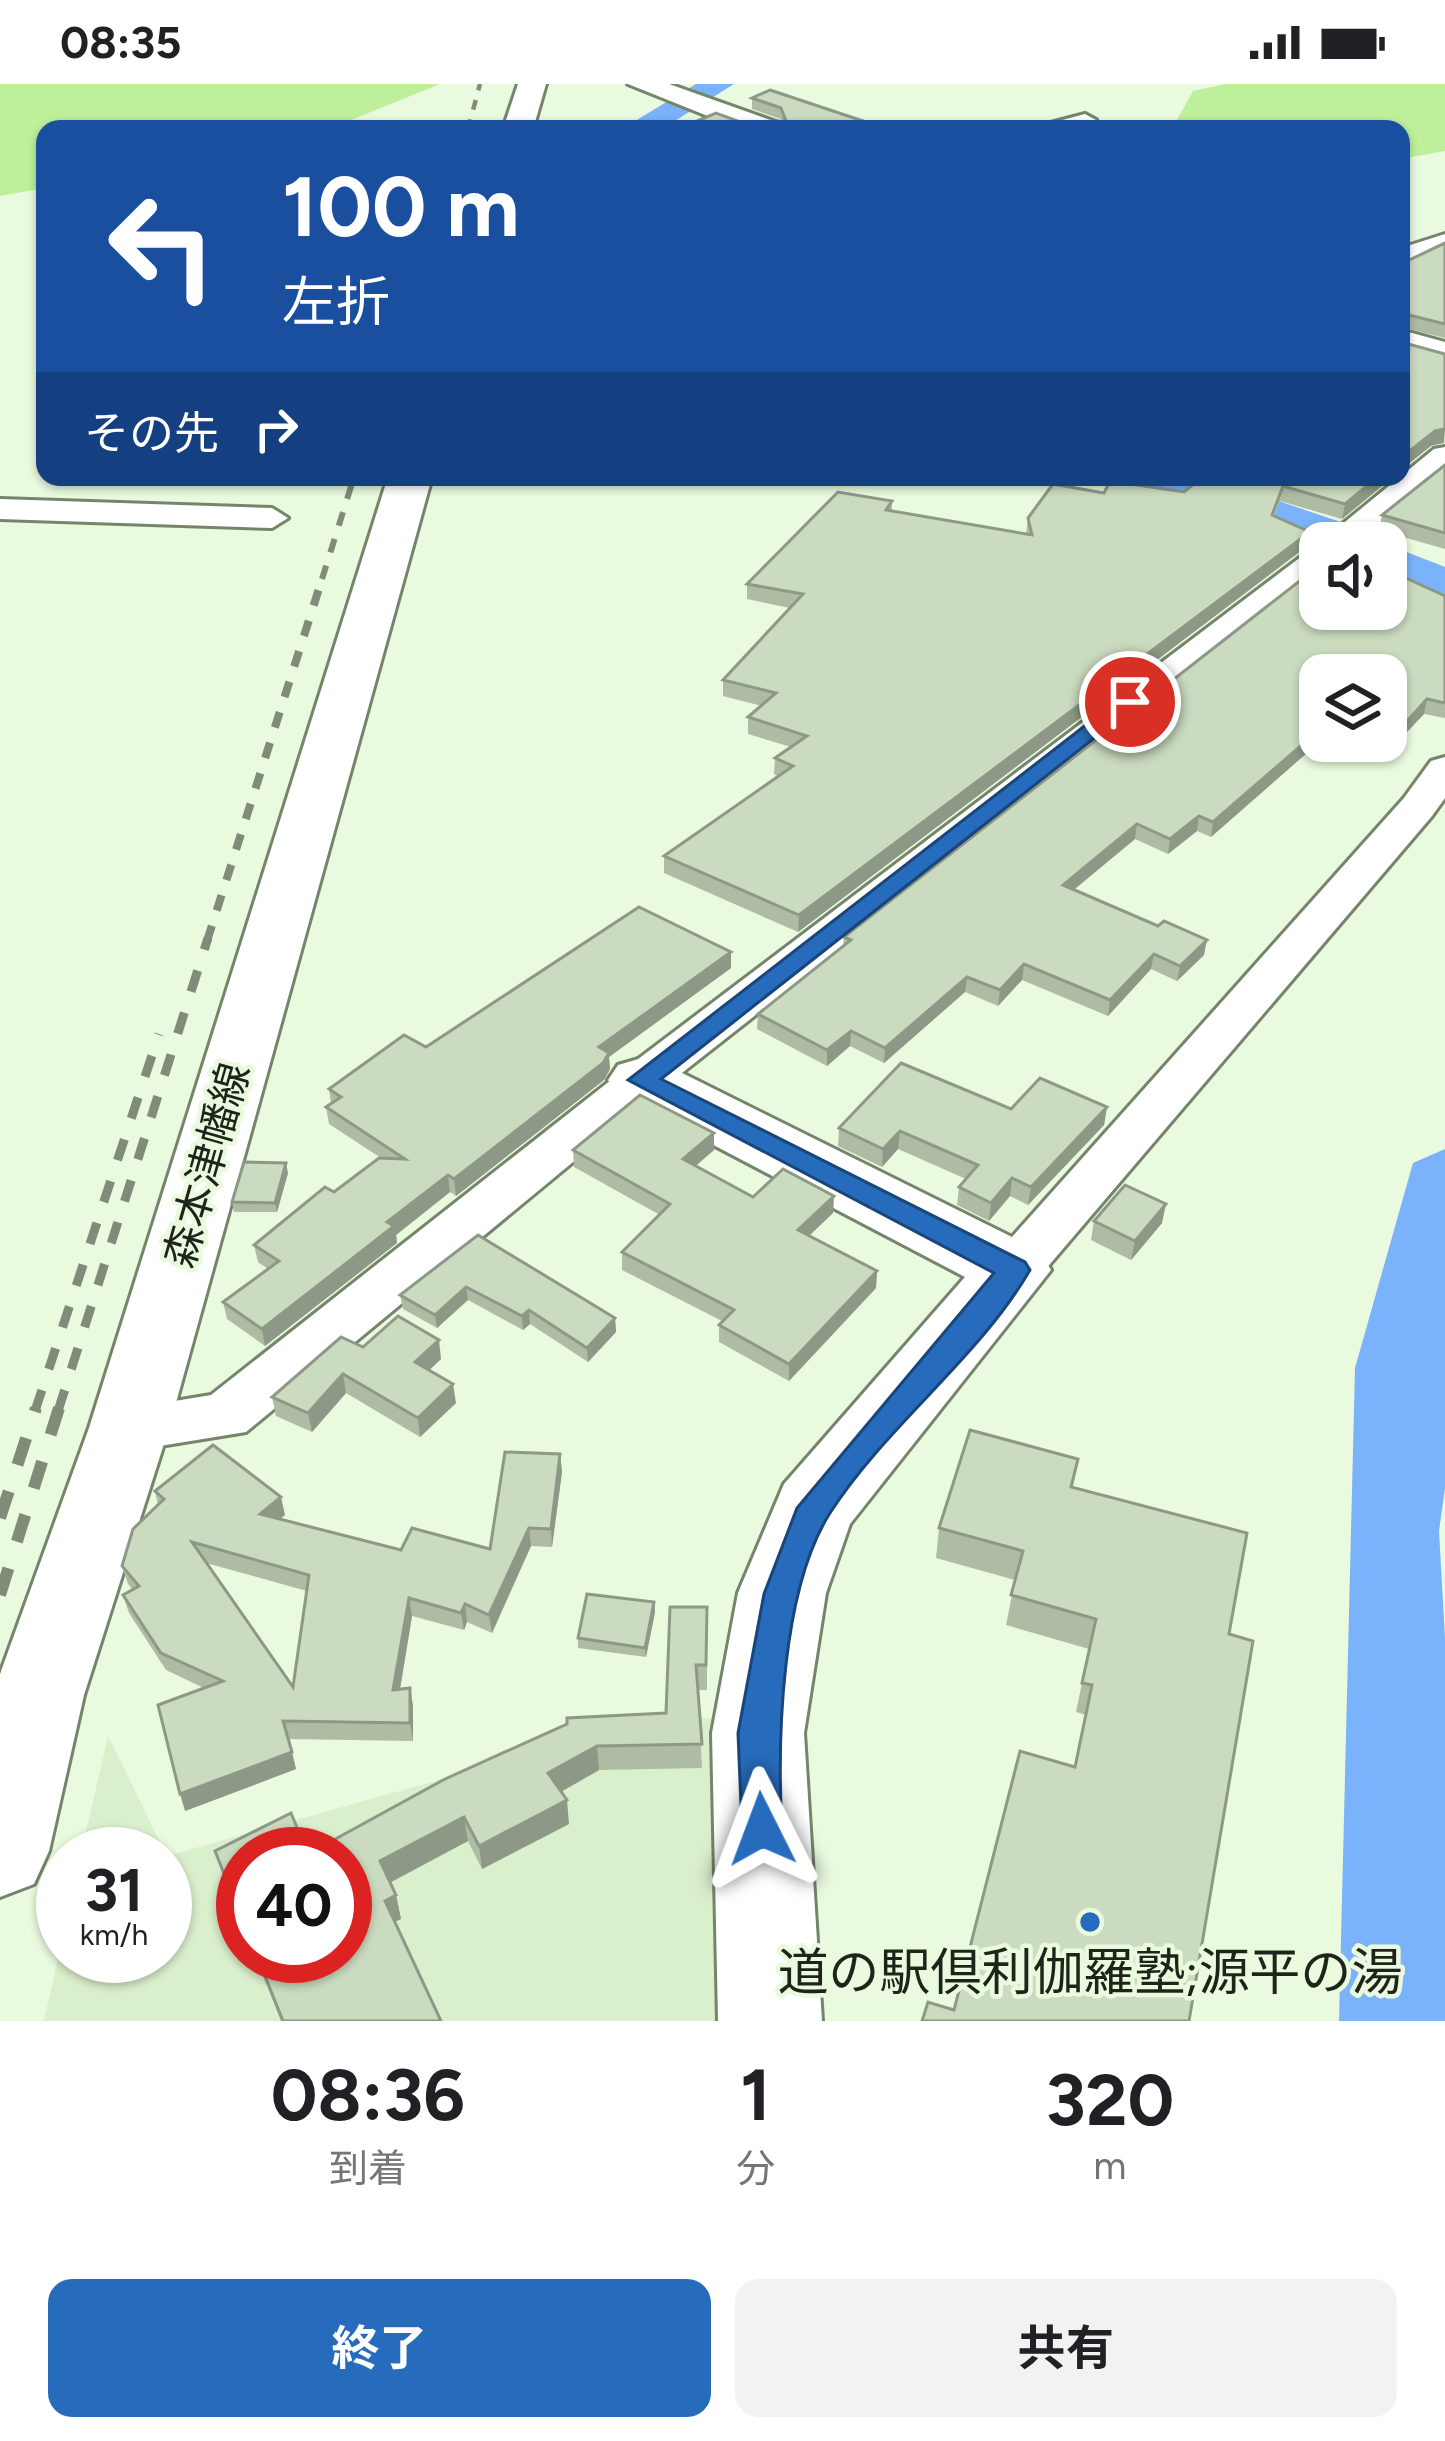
<!DOCTYPE html>
<html lang="ja">
<meta charset="utf-8">
<style>
:root{--surface:#fff;--page:#f2f2f2;--text:#202124;--muted:#757577;--accent:#276cbc}
body{margin:0;font-family:Figtree,"Noto Sans JP",sans-serif;background:var(--page);color:var(--text);height:100vh;display:flex;flex-direction:column;font-size:45px;white-space:nowrap}
*{box-sizing:border-box;margin:0}
p{font-size:39px;color:var(--muted)}
.icon{flex:none;width:66px;height:66px;fill:none;stroke:currentColor;stroke-width:2;stroke-linecap:round;stroke-linejoin:round}
.map{position:relative;height:1937px;overflow:hidden}
.sheet{display:flex;flex-direction:column;background:var(--surface);flex:1}
.sheet>*{flex:none}
.banner{position:absolute;left:36px;top:36px;width:1374px;height:366px;border-radius:24px;box-shadow:0 3px 9px #0004;background:#1a4fa0;color:#fff;overflow:hidden}
.controls{position:absolute;left:1299px;top:438px;display:grid;gap:24px}
.controls a{display:grid;place-items:center;width:108px;height:108px;border-radius:24px;background:var(--surface);box-shadow:0 3px 9px #0004;font-size:60px}
.speed{position:absolute;left:36px;top:1743px;display:flex;gap:24px;font-size:60px;font-weight:700;text-align:center}
.speed>*{display:grid;place-content:center;width:156px;height:156px;border-radius:50%;background:var(--surface);box-shadow:0 3px 9px #0004;line-height:1}
.speed small{font-size:30px;font-weight:400}
.speed .limit{border:18px solid #d22;background:#fff;color:#111}
.pin{position:absolute;display:grid;place-items:center;width:102px;height:102px;color:#fff;margin:-51px;border:6px solid #fff;border-radius:50%;box-shadow:0 3px 12px #0007}
.me{position:absolute;width:132px;margin:-66px;rotate:357deg;stroke-linejoin:round;filter:drop-shadow(0 0 9px #0008)}
.turn{display:flex;align-items:center;gap:42px;height:252px;padding:0 48px;font-size:54px}
.turn .icon{width:156px;height:156px;stroke-width:2.5}
.turn b{display:block;font-size:84px;line-height:102px}
.then{display:flex;align-items:center;height:114px;padding:0 48px;background:#0003;gap:24px;font-size:45px}
.eta{display:flex;justify-content:space-evenly;align-items:center;height:204px;text-align:center}
.eta b{font-size:72px;font-weight:700;line-height:84px}
.action{display:flex;gap:24px;margin-top:auto;padding:24px 48px}
.action a{flex:1;height:138px;border-radius:24px;background:var(--accent);color:#fff;font-size:48px;font-weight:700;line-height:138px;text-align:center}
.action a+a{background:var(--page);color:var(--text)}
.status{display:flex;justify-content:space-between;align-items:center;height:84px;padding:0 60px;background:var(--surface);direction:ltr}
.status svg{height:33px;fill:currentColor}
.map>svg:first-child{display:block}
</style>
<div class="status"><b>08:35</b><svg viewBox="0 0 49 12"><path d="M0 12V9h3v3zM5 12V6h3v6zM10 12V3h3v9zM15 12V0h3v12zM26 1h20v11H26zM47 4h2v5h-2z"/></svg></div>
<div class="map">
<svg width="1445" height="1937" viewBox="0 0 1445 1937">
<rect width="100%" height="100%" fill="#e9fade"/>
<path fill="#daefcc" fill-rule="evenodd" d="M719 1634 736 1937H44L63 1852V1872H165V1770H81L108 1652 167 1772 539 1668 572 1639ZM243 1770H345V1872H243Z"/>
<g fill="#bef09c">
<path d="M0 0H440L329 45H45V104L0 112Z"/>
<path d="M1225 0H1445V67L1401 75V45H1172L1193 7Z"/>
</g>
<path fill="#7ab3fc" d="M1445 1065V1404L1439 1447 1445 1554V1937H1339L1355 1284 1413 1079Z"/>
<g fill="none" stroke-linecap="round" stroke-linejoin="round">
<g fill="#7ab3fc" fill-rule="evenodd">
<path d="M696 0H734L662 45H622Z"/>
<path d="M1107 393H1208L1370 448 1377 459H1320V465L1191 418 1114 403Z"/>
<path d="M1386 460 1445 483V518L1386 494Z"/>
</g>
<defs>
<g id="street">
<path d="M1085 30 1096 36 1093 41 1028 45Z"/>
<path d="M1445 150V165L1401 180V164Z"/>
<path d="M1445 363V387L1355 459H1320V487L659 1007 246 1348 129 1367 108 1360 100 1344 108 1328 211 1311 625 985 1318 460 1434 365Z"/>
<path d="M0 415 272 424 288 434 272 444 0 435Z"/>
<path d="M1445 673V714L1432 732 1033 1200 1014 1206 995 1200 987 1186 995 1172 1404 714 1431 677Z"/>
</g>
<g id="secondary">
<path d="M518 0H546L533 45H503Z"/>
<path d="M628 0H669L779 39 783 45H740Z"/>
<path d="M1401 246 1445 258V282L1401 269Z"/>
<path d="M388 393H432L169 1344 84 1611 49 1767 34 1800 0 1813V1590L89 1344Z"/>
<path d="M642 974 666 981 1040 1167 1051 1186 850 1440 826 1509 804 1649 822 1937H718L712 1649 738 1509 784 1400 965 1193 618 1011 608 996 618 981Z"/>
</g>
</defs>
<use href="#street" stroke="#75856b" stroke-width="6"/>
<use href="#secondary" stroke="#75856b" stroke-width="6"/>
<use href="#street" fill="#fff" fill-rule="evenodd"/>
<use href="#secondary" fill="#fff" fill-rule="evenodd"/>
<path stroke="#808c79" stroke-width="4.5" stroke-dasharray="10 10" stroke-linecap="butt" d="M468 45 480 0"/>
<path stroke="#808c79" stroke-width="6" stroke-dasharray="14 14" stroke-linecap="butt" d="M322 495 354 393"/>
<path stroke="#808c79" stroke-width="8" stroke-dasharray="16 16" stroke-linecap="butt" d="M207 857 323 492"/>
<g stroke="#808c79" stroke-width="9" stroke-dasharray="22 22" stroke-linecap="butt">
<path d="M35 1327 159 950"/>
<path d="M58 1327 208 854"/>
</g>
<g stroke="#808c79" stroke-width="12" stroke-dasharray="28 28" stroke-linecap="butt">
<path d="M0 1434 36 1324"/>
<path d="M0 1511 59 1324"/>
</g>
</g>
<g fill="#aebca4" fill-rule="evenodd">
<path d="M752 14 887 45 740 38 782 37 781 35 752 25Z"/>
<path d="M1445 159V254L1401 243V180Z"/>
<path d="M1445 381V465L1379 446 1382 431Z"/>
<path d="M1393 393 1342 435 1280 417 1274 432 1310 448 1306 463 798 848 664 789V772L778 692 774 690 775 674 791 663 748 650V633L762 622 723 612V596L790 524 747 515V500L892 417V427L1026 450 1028 434 1104 409 1184 408Z"/>
<path d="M1445 512V634L1424 630 1388 668 1376 664 1368 675 1322 662 1308 668 1211 753 1197 747 1168 770 1135 755 1074 806 1204 871 1177 897 1151 885 1108 932 1022 896 998 922 965 908 884 979 850 962 827 982 757 945 758 930 843 862 844 853ZM1320 591H1386V657H1320Z"/>
<path d="M731 884 609 973 610 985 604 996 456 1112 450 1108 396 1151 397 1159 265 1262 227 1235 223 1218 268 1185 258 1178 254 1161 381 1074 329 1040 326 1023 331 1020 329 1005 426 963Z"/>
<path d="M1107 1023 1104 1041 1028 1121 1010 1112 989 1137 957 1121 959 1103 966 1095 898 1065 882 1083 838 1062 839 1044 1011 1025Z"/>
<path d="M714 1049V1066L695 1082 753 1113 834 1112 833 1129 809 1152 877 1187 876 1204 789 1297 719 1258V1241L722 1237 622 1186V1168L660 1131 574 1083 573 1066Z"/>
<path d="M288 1089 277 1128H234L232 1118Z"/>
<path d="M1094 1137 1162 1139 1131 1176 1091 1156Z"/>
<path d="M478 1151 615 1234 616 1248 588 1278 530 1240 523 1246 468 1216 437 1244 403 1225 400 1211Z"/>
<path d="M363 1263 441 1275 429 1286 456 1319 420 1353 346 1309 312 1348 276 1332 272 1313Z"/>
<path d="M560 1370 562 1388 552 1463 531 1462 492 1549 467 1538 464 1546 412 1532 400 1605 410 1604 413 1622V1657L288 1655 296 1685 185 1727 204 1604 166 1586 129 1529 123 1511 133 1506 128 1500 122 1482 158 1421 155 1407 285 1431 280 1435 401 1466 490 1465ZM206 1479 307 1507 293 1603Z"/>
<path d="M1078 1375 1073 1403 1229 1550 954 1926 1075 1683 1086 1631 1076 1628 1089 1565 1006 1541 1015 1496 936 1474 939 1444Z"/>
<path d="M654 1518 655 1528 646 1573 578 1564V1554Z"/>
<path d="M707 1523V1606H698L702 1684 599 1686 561 1708 569 1740 482 1785 468 1757 390 1799 396 1811 401 1835 395 1838 441 1937H281L255 1872H345V1770L666 1629Z"/>
<path d="M215 1767 243 1770V1842L223 1791Z"/>
</g>
<g fill="#8d9986">
<path d="M1445 345 1444 359 1431 362 1401 386V374L1435 347Z"/>
<path d="M1378 393H1393L1342 435 1345 420Z"/>
<path d="M1310 448 1306 463 798 848 799 831Z"/>
<path d="M1427 615 1424 630 1388 668 1392 654Z"/>
<path d="M1320 649V657H1323L1322 662 1308 668 1211 753 1213 738 1311 653Z"/>
<path d="M1375 657H1378L1376 664 1368 675Z"/>
<path d="M1199 732 1197 747 1168 770 1170 755Z"/>
<path d="M1137 740 1135 755 1061 816 1063 801Z"/>
<path d="M1207 856 1204 871 1177 897 1180 882Z"/>
<path d="M731 868V884L609 973 610 985 604 996 456 1112 454 1095 599 963Z"/>
<path d="M1154 870 1151 885 1108 932 1110 916Z"/>
<path d="M1024 880 1022 896 998 922 1000 906Z"/>
<path d="M967 893 965 908 884 979 885 964Z"/>
<path d="M851 947 850 962 827 982V966Z"/>
<path d="M1107 1023 1104 1041 1028 1121 1031 1103Z"/>
<path d="M900 1047 898 1065 882 1083 883 1065Z"/>
<path d="M714 1049V1066L683 1093V1075Z"/>
<path d="M286 1079 288 1089 277 1128 275 1119Z"/>
<path d="M448 1091 450 1108 396 1151 397 1159 265 1262 262 1245 387 1138Z"/>
<path d="M1012 1094 1010 1112 989 1137 991 1119Z"/>
<path d="M834 1112 833 1129 797 1163 798 1146Z"/>
<path d="M1166 1120 1162 1139 1131 1176 1135 1157Z"/>
<path d="M877 1187 876 1204 789 1297V1280Z"/>
<path d="M466 1203 468 1216 437 1244 435 1231Z"/>
<path d="M529 1226 530 1240 523 1246 522 1232Z"/>
<path d="M615 1234 616 1248 588 1278 587 1264Z"/>
<path d="M439 1256 441 1275 418 1297 415 1278Z"/>
<path d="M343 1290 346 1309 312 1348 308 1329Z"/>
<path d="M453 1300 456 1319 420 1353 418 1334Z"/>
<path d="M560 1370 562 1388 552 1463 551 1445Z"/>
<path d="M281 1413 285 1431 264 1447 260 1430Z"/>
<path d="M529 1444 531 1462 492 1549 489 1531Z"/>
<path d="M409 1514 412 1532 397 1623 393 1606Z"/>
<path d="M654 1518 655 1528 646 1573 645 1564Z"/>
<path d="M465 1520 467 1538 464 1546 461 1529Z"/>
<path d="M410 1604 413 1622V1657L410 1639Z"/>
<path d="M597 1662 599 1686 550 1714 548 1689Z"/>
<path d="M292 1668 296 1685 185 1727 180 1710Z"/>
<path d="M567 1716 569 1740 482 1785 479 1762Z"/>
<path d="M464 1733 468 1757 385 1801 380 1777Z"/>
<path d="M396 1811 401 1835 390 1840 385 1817Z"/>
</g>
<g fill="#cadbbf" stroke="#8d9986" stroke-width="3" fill-rule="evenodd">
<path d="M770 6 887 45H678L716 29 740 38 786 37 781 24 752 14Z"/>
<path d="M1445 159V240L1401 229V234V180Z"/>
<path d="M1401 258 1445 270V345L1435 347 1401 374Z"/>
<path d="M1445 381V449L1382 431Z"/>
<path d="M1202 393H1378L1345 420 1283 402 1272 431 1310 448 799 831 664 772 793 682 775 674 807 652 748 633 776 609 723 596 803 510 747 500 838 408 892 417 886 426 1032 451 1028 434 1053 400 1104 409 1110 397 1184 408Z"/>
<path d="M1320 481V525H1386V485L1445 512V619L1427 615 1392 654 1386 652V591H1320V649L1311 653 1213 738 1199 732 1170 755 1137 740 1063 801 1158 842 1164 837 1207 856 1180 882 1154 870 1110 916 1024 880 1000 906 967 893 885 964 851 947 827 966 758 930 851 856 844 853Z"/>
<path d="M639 823 731 868 599 963 609 969 603 979 454 1095 448 1091 387 1138 394 1142 262 1245 223 1218 279 1177 254 1161 325 1103 334 1108 379 1074 405 1075 326 1023 341 1013 329 1005 404 951 426 963Z"/>
<path d="M901 979 1011 1025 1040 994 1107 1023 1031 1103 1012 1094 991 1119 959 1103 978 1081 900 1047 883 1065 839 1044Z"/>
<path d="M640 1011 714 1049 683 1075 753 1113 783 1085 834 1112 798 1146 877 1187 789 1280 719 1241 734 1226 622 1168 670 1120 573 1066Z"/>
<path d="M244 1078 286 1079 275 1119 232 1118Z"/>
<path d="M1125 1101 1166 1120 1135 1157 1094 1137Z"/>
<path d="M478 1151 615 1234 587 1264 529 1226 522 1232 466 1203 435 1231 400 1211Z"/>
<path d="M398 1232 439 1256 415 1278 453 1300 418 1334 343 1290 308 1329 272 1313 341 1253 363 1263Z"/>
<path d="M970 1346 1078 1375 1071 1403 1247 1449 1229 1550 1253 1557 1189 1937H922L928 1918 954 1926 1020 1667 1075 1683 1092 1601 1082 1599 1096 1535 1011 1511 1023 1467 939 1444Z"/>
<path d="M213 1361 281 1413 260 1430 401 1466 412 1444 490 1465 505 1368 560 1370 551 1445 529 1444 489 1531 465 1520 461 1529 409 1514 393 1606 410 1604V1639L283 1637 292 1668 180 1710 158 1621 223 1597 161 1569 123 1511 139 1502 122 1482 133 1445 164 1415 155 1407ZM192 1458 309 1491 293 1603Z"/>
<path d="M587 1510 654 1518 645 1564 578 1554Z"/>
<path d="M670 1523H707L706 1581H696L702 1660 597 1662 548 1689 567 1716 479 1762 464 1733 380 1777 396 1811 385 1817 441 1937H283L257 1872H345V1770H308L445 1695 567 1640V1634L666 1629Z"/>
<path d="M291 1729 308 1770H243V1837L215 1767Z"/>
</g>
<path fill="#276cbc" stroke="#19467a" stroke-width="3" d="M1122 613 1140 618 661 995 1025 1178 1030 1186C979 1274 885 1343 830 1429 781 1506 777 1656 782 1745L776 1758 762 1764 748 1758 742 1745 738 1649 764 1510 797 1424 994 1189 628 996Z"/>
<circle fill="#276cbc" stroke="#e9fade" stroke-width="4.5" cx="1090" cy="1838" r="12"/>
<g text-anchor="middle" dominant-baseline="central" stroke-width="9" stroke-linejoin="round" paint-order="stroke">
<g font-size="42" fill="#1e241a" stroke="#e9fade">
<text transform="translate(207 1081) rotate(-74)">森本津幡線</text>
</g>
<g font-size="51" fill="#1e241a" stroke="#e9fade">
<text x="1090" y="1888">道の駅倶利伽羅塾;源平の湯</text>
</g>
</g>
</svg>
<div class="controls">
<a><svg class="icon" aria-label="sound" viewBox="0 0 24 24"><path d="M4 9h4l5-4v14l-5-4H4zM17 9q2 3 0 6"/></svg></a>
<a><svg class="icon" aria-label="layers" viewBox="0 0 24 24"><path d="M12 4l9 5-9 5-9-5zM3 14l9 5 9-5"/></svg></a>
</div>
<div class="speed"><div>31<small>km/h</small></div><div class="limit">40</div></div>
<div class="pin" style="left:1130px;top:618px;background:#d93025"><svg class="icon" aria-label="arrive" viewBox="0 0 24 24"><path d="M6 21V4h12l-3 4 3 4H6"/></svg></div>
<svg class="me" style="left:762px;top:1745px" viewBox="-20 -20 40 40"><path d="M0-17L14 15 0 8-14 15z" fill="#276cbc" stroke="#fff" stroke-width="4"/></svg>
<div class="banner">
<div class="turn"><svg class="icon" aria-label="left" viewBox="0 0 24 24"><path d="M17 20v-9H6M10 6l-5 5 5 5"/></svg><div><b>100 m</b>左折</div></div>
<div class="then">その先<svg class="icon" aria-label="right" viewBox="0 0 24 24"><path d="M7 20v-9h11M14 6l5 5-5 5"/></svg></div>
</div>
</div>
<section class="sheet">
<div class="eta">
<div><b>08:36</b><p>到着</p></div>
<div><b>1</b><p>分</p></div>
<div><b>320</b><p>m</p></div>
</div>
<div class="action"><a>終了</a><a>共有</a></div>
</section>
